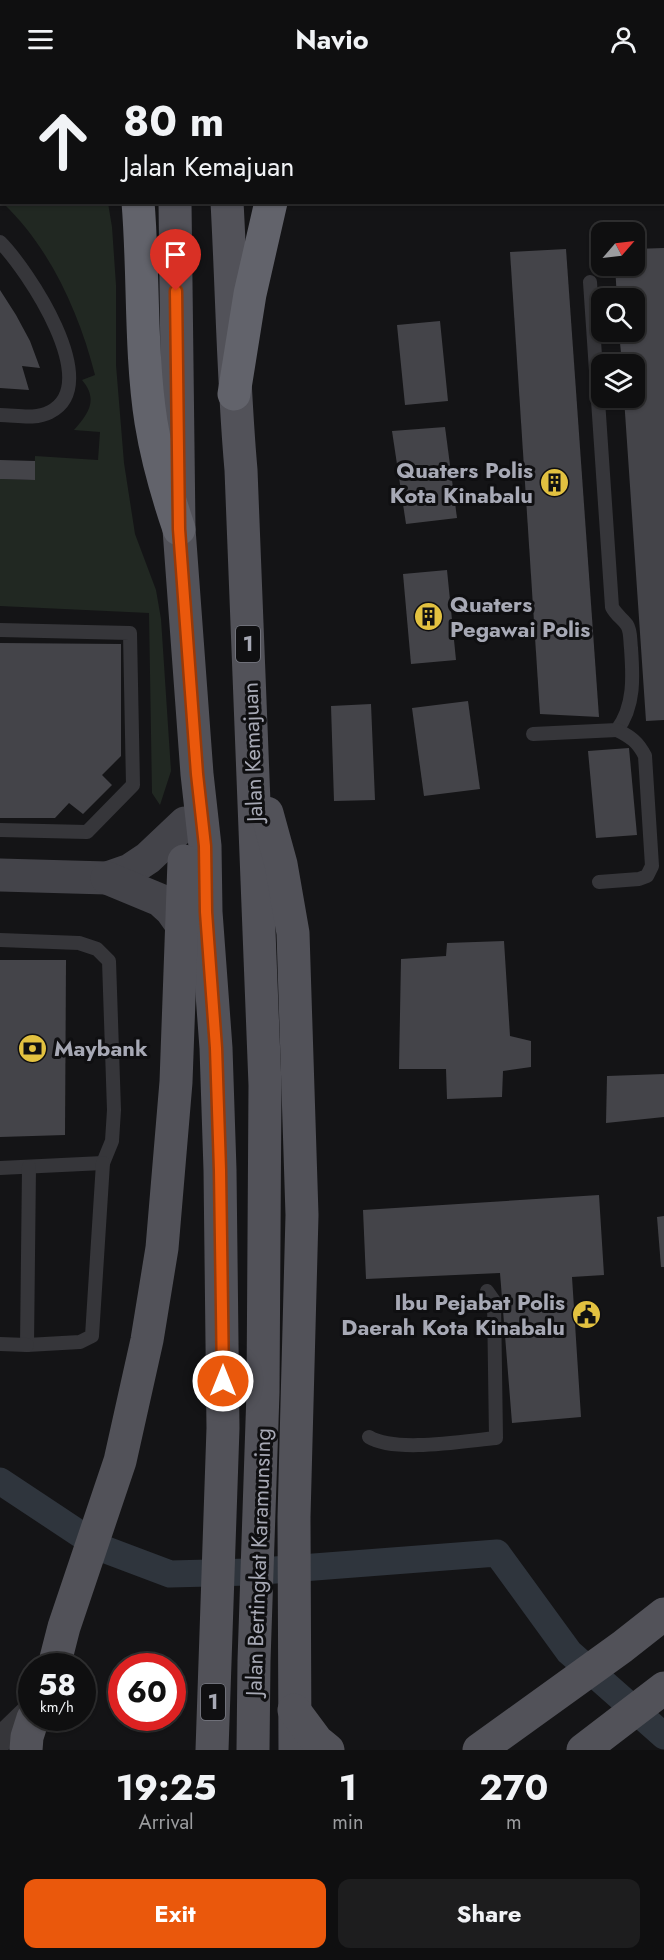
<!DOCTYPE html>
<style>
:root{--surface:#0f0f10;--page:#1d1d1e;--text:#f1f3f6;--muted:#9b9c9f;--line:#2f2f30;--accent:#ea580c}
body{margin:0;font-family:Jost,sans-serif;background:var(--page);color:var(--text);height:100vh;display:flex;flex-direction:column;font-size:22px;white-space:nowrap}
*{box-sizing:border-box;margin:0}
p{font-size:20px;color:var(--muted)}
.icon{flex:none;width:33px;height:33px;fill:none;stroke:currentColor;stroke-width:2;stroke-linecap:round;stroke-linejoin:round}
.map{position:relative;height:1672px;overflow:hidden}
.sheet{display:flex;flex-direction:column;background:var(--surface);flex:1}
.sheet>*{flex:none}
.guide{position:absolute;left:0px;top:0px;width:664px;height:126px;box-shadow:0 2px 4px #0004,0 0 0 2px var(--line);background:#0f0f10;color:var(--text);overflow:hidden}
.needle{width:39px;rotate:62deg}
.tools{position:absolute;left:591px;top:144px;display:grid;gap:12px}
.tools a{display:grid;place-items:center;width:54px;height:54px;border-radius:12px;background:var(--surface);box-shadow:0 2px 4px #0004,0 0 0 2px var(--line);font-size:30px}
.speed{position:absolute;left:18px;top:1575px;display:flex;gap:12px;font-size:30px;font-weight:700;text-align:center}
.speed>*{display:grid;place-content:center;width:78px;height:78px;border-radius:50%;background:var(--surface);box-shadow:0 2px 4px #0004,0 0 0 2px var(--line);line-height:1}
.speed small{font-size:15px;font-weight:400}
.speed .limit{border:9px solid #d22;background:#fff;color:#111}
.pin{position:absolute;display:grid;place-items:center;width:51px;height:51px;color:#fff;margin:-62px -26px;border-radius:50% 50% 50% 0;rotate:-45deg;box-shadow:0 0 6px #0007}
.pin .icon{rotate:45deg}
.me{position:absolute;width:66px;margin:-33px;rotate:0deg;stroke-linejoin:round;filter:drop-shadow(0 0 4px #0008)}
.turn{display:flex;align-items:center;gap:21px;height:126px;padding:0 24px;font-size:27px}
.turn .icon{width:78px;height:78px;stroke-width:2.5}
.turn b{display:block;font-size:42px;line-height:51px}
.eta{display:flex;justify-content:space-evenly;align-items:center;height:102px;text-align:center}
.eta b{font-size:36px;font-weight:700;line-height:42px}
.primary-button{display:flex;gap:12px;margin-top:auto;padding:12px 24px}
.primary-button a{flex:1;height:69px;border-radius:12px;background:var(--accent);color:#fff;font-size:24px;font-weight:700;line-height:69px;text-align:center}
.primary-button a+a{background:var(--page);color:var(--text)}
header{display:flex;justify-content:space-between;align-items:center;height:78px;padding:0 24px;background:var(--surface);font-size:27px;font-weight:700}
.map>svg:first-child{display:block}
</style>
<header><svg class="icon" aria-label="menu" viewBox="0 0 24 24"><path d="M4 6h16M4 12h16M4 18h16"/></svg>Navio<svg class="icon" aria-label="person" viewBox="0 0 24 24"><circle cx="12" cy="8" r="4"/><path d="M4 21q1-7 8-7t8 7"/></svg></header>
<div class="map">
<svg width="664" height="1672" viewBox="0 0 664 1672">
<rect width="100%" height="100%" fill="#141416"/>
<path fill="#212822" d="M3 125H108L112 149 116 207V287L124 385 135 456 156 512 161 541 171 693 160 727 152 715 149 535 0 528V401L34 402 35 378 98 382 100 354 74 352C88 336 99 322 82 302L95 297C79 234 50 170 3 125Z"/>
<g fill="none" stroke-linecap="round" stroke-linejoin="round">
<path stroke="#2f353d" stroke-width="27" d="M0 1403 101 1470 170 1496 249 1494 497 1475 569 1574 664 1658"/>
</g>
<g fill="#444449">
<path d="M664 170V642L646 643 624 320H634V286H622L619 254H634V220H617L615 188H634V171Z"/>
<path d="M566 171 599 639 540 636 510 174Z"/>
<path d="M0 212 16 237 30 263 40 290 22 288 29 312 0 310Z"/>
<path d="M440 243 448 323 405 327 397 247Z"/>
<path d="M445 349 457 440 406 446 392 353Z"/>
<path d="M0 382 35 383V402L0 401Z"/>
<path d="M447 492 456 582 411 586 403 496Z"/>
<path d="M0 565 121 566V678L102 697 112 707 83 736 69 725 55 740H0Z"/>
<path d="M468 623 480 711 424 718 412 630Z"/>
<path d="M371 626 375 722 334 723 331 628Z"/>
<path d="M629 670 637 757 596 760 588 673Z"/>
<path d="M504 863 510 958 531 963V989L503 993 502 1019 447 1021 446 991H399L401 881 446 878 447 865Z"/>
<path d="M0 882H66L65 1057 0 1059Z"/>
<path d="M664 996V1039L606 1045 607 998Z"/>
<path d="M599 1117 604 1197 572 1199 581 1339 512 1345 500 1195 366 1201 363 1132Z"/>
<path d="M664 1138V1189H661L657 1139Z"/>
</g>
<g fill="none" stroke-linecap="round" stroke-linejoin="round">
<g stroke="#36363a" stroke-width="14">
<path d="M0 164C27 191 105 307 50 334 35 342 16 337 0 337"/>
<path d="M0 552 130 555 133 707 87 754 0 752"/>
<path d="M533 656 617 652C635 628 633 598 631 570 630 563 631 553 627 547 623 541 616 537 612 529L590 204"/>
<path d="M599 804 639 801 647 798 652 788 645 678C638 664 631 659 617 652"/>
<path d="M0 862 79 865 97 871 109 883 114 1032 112 1063 103 1085 0 1090"/>
<path d="M29 1089 27 1267 80 1264 92 1258 103 1085"/>
<path d="M0 1266 27 1267"/>
<path d="M369 1359C395 1375 464 1363 496 1360L494 1223 487 1213"/>
</g>
<path stroke="#36363a" stroke-width="26" d="M0 1662 32 1631"/>
<g stroke="#44444a" stroke-width="33">
<path d="M0 797 107 800 130 792 148 780 185 745"/>
<path d="M107 800 160 822 171 832 183 849"/>
</g>
<g stroke="#525259" stroke-width="33">
<path d="M172 0V2"/>
<path d="M228 2V0"/>
<path d="M175 124 179 451 197 696 205 768 206 834 216 970 220 1092 223 1350 212 1672"/>
<path d="M227 124C232 214 233 303 241 392L265 1007 263 1314 254 1583 253 1672"/>
<path d="M267 735 281 786 293 855 302 1137 294 1439 295 1672"/>
<path d="M54 1588 64 1549 120 1383 147 1262 162 1170 176 1004 184 783"/>
<path d="M294 1632 317 1663 328 1672"/>
<path d="M26 1672 27 1659 33 1640"/>
<path d="M479 1672 622 1569 664 1536"/>
<path d="M583 1672 664 1610"/>
</g>
<g stroke="#62636b" stroke-width="33">
<path d="M60 0 62 2"/>
<path d="M374 2 377 0"/>
<path d="M138 124C144 196 140 274 151 344 157 381 167 416 179 451"/>
<path d="M234 316 250 216 271 124"/>
</g>
</g>
<g fill="none" stroke-linecap="round" stroke-linejoin="round">
<defs>
<path id="route" d="M176 213 179 451 197 696 205 768 206 834 216 970 220 1092 223 1303"/>
</defs>
<use href="#route" stroke="#983908" stroke-width="15"/>
<use href="#route" stroke="#ea580c" stroke-width="10"/>
</g>
<defs>
<symbol id="building-disc" viewBox="-11 -11 22 22"><circle r="9.5" fill="#e2c140" stroke="#0f0f11"/><path d="M-4-6H4V6H1V3H-1V6H-4ZM-2.5-4.3h1.7v1.8h-1.7ZM.8-4.3h1.7v1.8H.8ZM-2.5-1h1.7V.8h-1.7ZM.8-1h1.7V.8H.8Z" fill="#111"/></symbol>
<symbol id="bank-disc" viewBox="-11 -11 22 22"><circle r="9.5" fill="#e2c140" stroke="#0f0f11"/><path d="M-6-4H6V4H-6ZM0-2.3a2.3 2.3 0 1 0 0 4.6a2.3 2.3 0 1 0 0-4.6Z" fill="#111"/></symbol>
<symbol id="civic-disc" viewBox="-11 -11 22 22"><circle r="9.5" fill="#e2c140" stroke="#0f0f11"/><path d="M-.6-6.5H3V-4.5H.6V-3L4-1V1h2V6H-6V1h2V-1L-.6-3ZM-1.2 2.5V6h2.4V2.5Z" fill="#111"/></symbol>
</defs>
<g fill-rule="evenodd">
<use href="#building-disc" x="538" y="388" width="33" height="33"/>
<use href="#building-disc" x="412" y="522" width="33" height="33"/>
<use href="#bank-disc" x="16" y="954" width="33" height="33"/>
<use href="#civic-disc" x="570" y="1220" width="33" height="33"/>
</g>
<g text-anchor="middle" dominant-baseline="central" stroke-width="6" stroke-linejoin="round" paint-order="stroke">
<g fill="#0f0f11" stroke="#797b84" stroke-width="1.5">
<rect x="236" y="548" width="24" height="36" rx="4.5"/>
<rect x="201" y="1606" width="24" height="36" rx="4.5"/>
</g>
<g font-size="21" font-weight="bold" fill="#a7a9b5">
<text x="248" y="566">1</text>
<text x="213" y="1624">1</text>
</g>
<g font-size="22" font-weight="bold" fill="#a7a9b5" stroke="#0f0f11" text-anchor="end">
<text x="533" y="392">Quaters Polis<tspan x="533" dy="25">Kota Kinabalu</tspan></text>
<text x="450" y="526" text-anchor="start">Quaters<tspan x="450" dy="25">Pegawai Polis</tspan></text>
<text x="54" y="970" text-anchor="start">Maybank</text>
<text x="565" y="1224">Ibu Pejabat Polis<tspan x="565" dy="25">Daerah Kota Kinabalu</tspan></text>
</g>
<g font-size="22" fill="#a7a9b5" stroke="#0f0f11">
<text transform="translate(252 674) rotate(-92)">Jalan Kemajuan</text>
<text transform="translate(258 1484) rotate(-88)">Jalan Bertingkat Karamunsing</text>
</g>
</g>
</svg>
<div class="tools">
<a><svg class="needle" viewBox="-14 -14 28 28"><path d="M0-13l5 13h-10z" fill="#e53935"/><path d="M0 13l5-13h-10z" fill="#9b9c9f"/></svg></a>
<a><svg class="icon" aria-label="search" viewBox="0 0 24 24"><circle cx="10" cy="10" r="6"/><path d="M15 15l6 6"/></svg></a>
<a><svg class="icon" aria-label="layers" viewBox="0 0 24 24"><path d="M12 4l9 5-9 5-9-5zM3 14l9 5 9-5"/></svg></a>
</div>
<div class="speed"><div>58<small>km/h</small></div><div class="limit">60</div></div>
<div class="pin" style="left:176px;top:213px;background:#d93025"><svg class="icon" aria-label="arrive" viewBox="0 0 24 24"><path d="M6 21V4h12l-3 4 3 4H6"/></svg></div>
<svg class="me" style="left:223px;top:1303px" viewBox="-20 -20 40 40"><circle r="17" fill="#ea580c" stroke="#fff" stroke-width="3"/><path d="M0-11L8 9 0 5-8 9z" fill="#fff"/></svg>
<div class="guide">
<div class="turn"><svg class="icon" aria-label="ahead" viewBox="0 0 24 24"><path d="M12 20V5M6 11l6-6 6 6"/></svg><div><b>80 m</b>Jalan Kemajuan</div></div>
</div>
</div>
<section class="sheet">
<div class="eta">
<div><b>19:25</b><p>Arrival</p></div>
<div><b>1</b><p>min</p></div>
<div><b>270</b><p>m</p></div>
</div>
<div class="primary-button"><a>Exit</a><a>Share</a></div>
</section>
